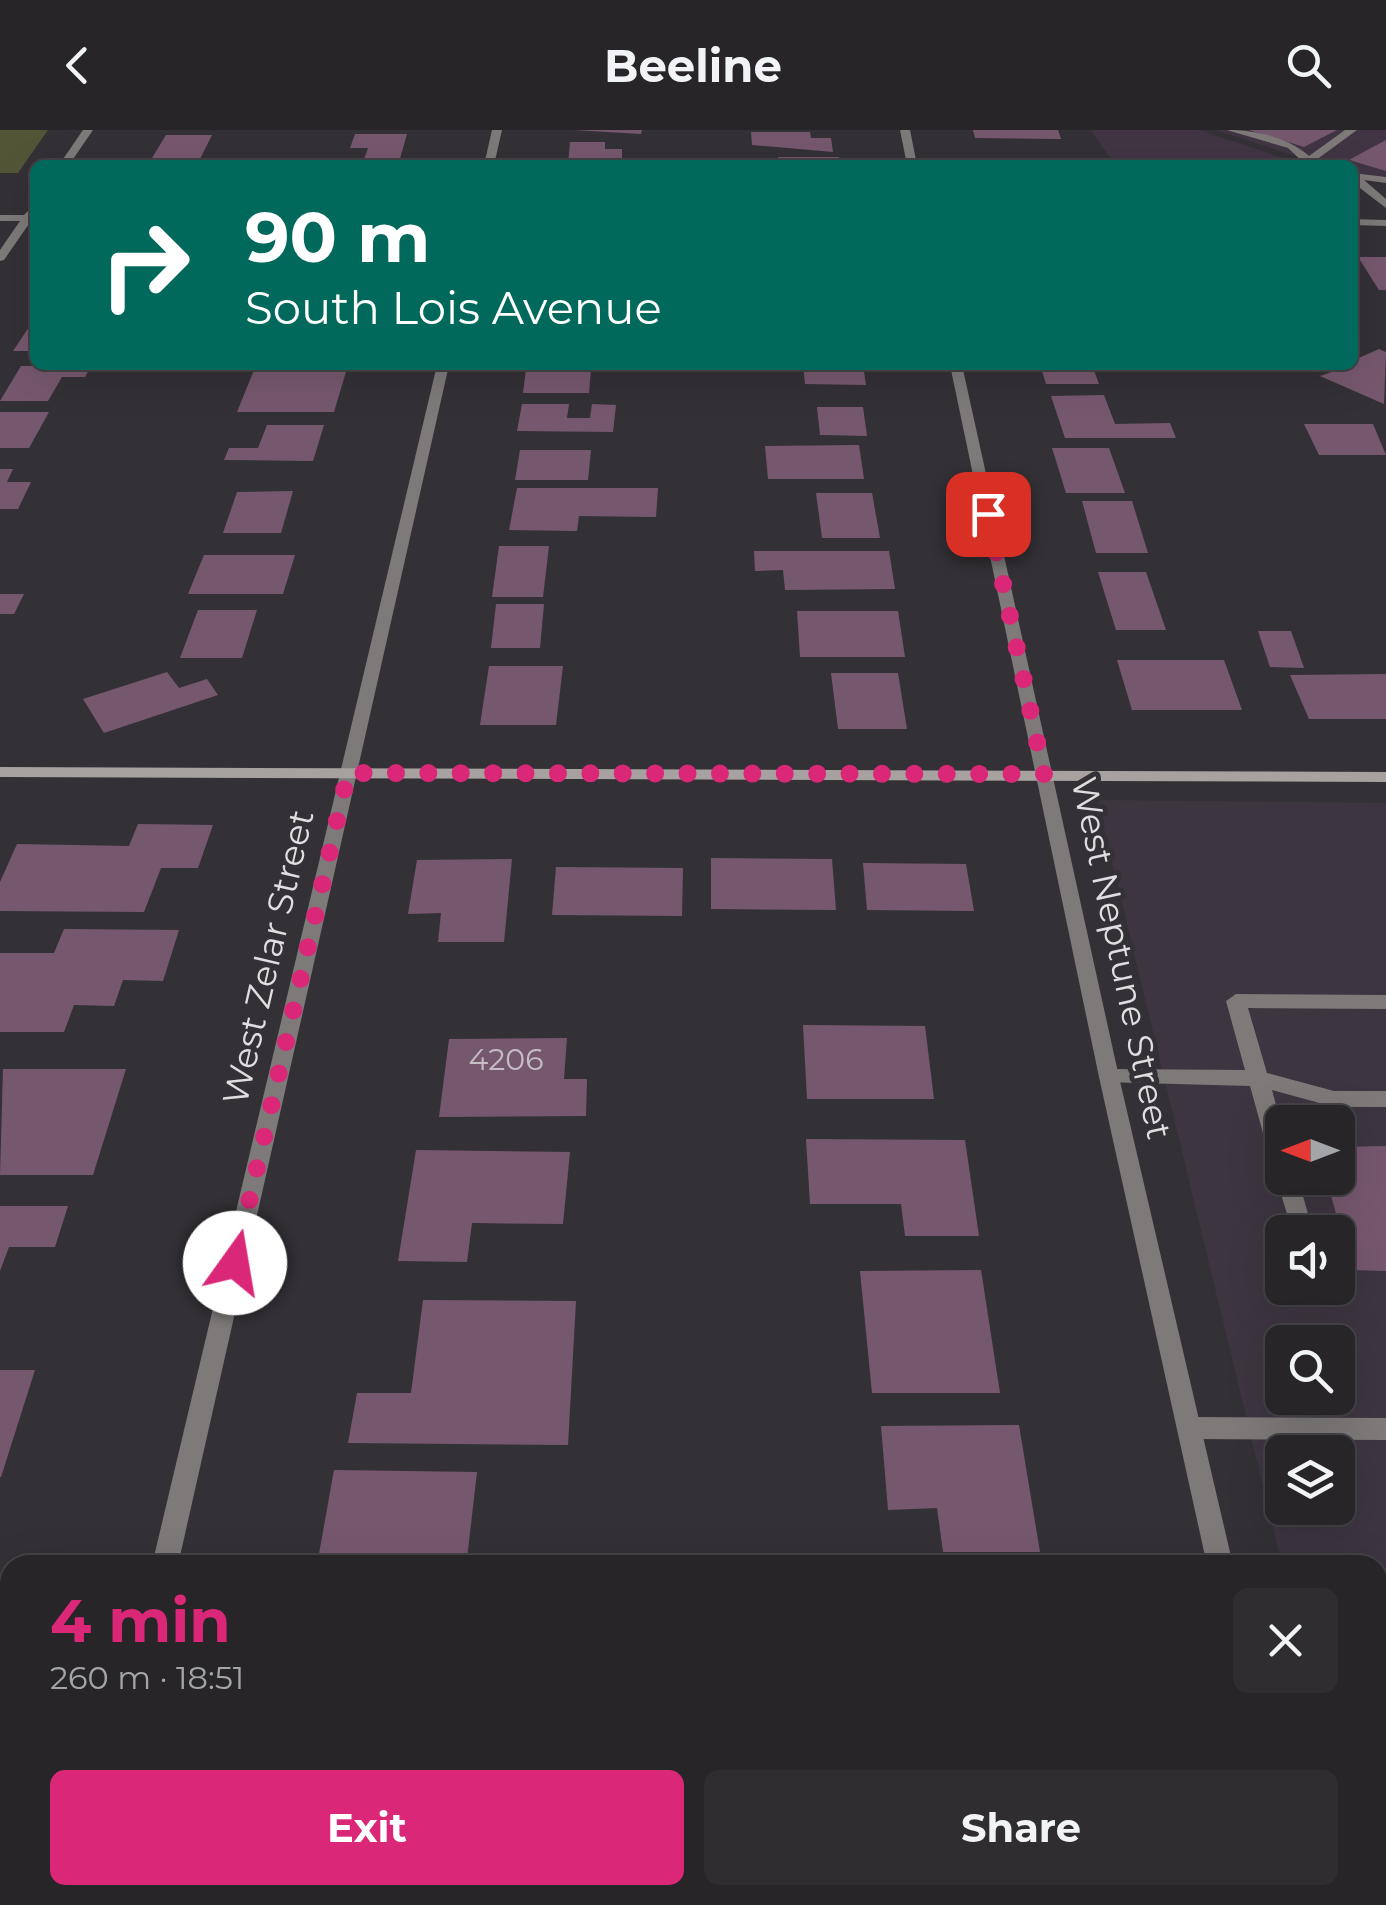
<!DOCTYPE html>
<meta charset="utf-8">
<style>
:root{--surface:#272528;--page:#2f2d30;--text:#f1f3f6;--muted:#a4a5a8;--line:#434245;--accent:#db2777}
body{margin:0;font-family:Montserrat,sans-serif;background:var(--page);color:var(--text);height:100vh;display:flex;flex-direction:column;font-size:38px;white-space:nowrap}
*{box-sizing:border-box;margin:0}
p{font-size:32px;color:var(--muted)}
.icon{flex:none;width:55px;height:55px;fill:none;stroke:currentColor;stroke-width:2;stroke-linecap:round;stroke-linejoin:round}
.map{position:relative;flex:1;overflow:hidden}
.side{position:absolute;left:0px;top:1425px;width:1388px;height:350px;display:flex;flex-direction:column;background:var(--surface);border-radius:30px 30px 0 0;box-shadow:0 10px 40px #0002,0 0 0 2px var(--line)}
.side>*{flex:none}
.top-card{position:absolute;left:30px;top:30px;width:1328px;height:210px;border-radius:15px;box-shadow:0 10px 40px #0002,0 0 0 2px var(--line);background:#00695c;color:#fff;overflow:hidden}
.needle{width:65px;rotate:270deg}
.fabs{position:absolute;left:1265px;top:975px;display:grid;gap:20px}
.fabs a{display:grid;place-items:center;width:90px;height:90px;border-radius:15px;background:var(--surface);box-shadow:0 10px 40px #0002,0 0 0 2px var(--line);font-size:50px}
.pin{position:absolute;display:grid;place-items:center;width:85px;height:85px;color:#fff;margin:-42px;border-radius:20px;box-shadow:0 5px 15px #0006}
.me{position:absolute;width:110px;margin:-55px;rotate:13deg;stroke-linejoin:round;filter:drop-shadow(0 0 8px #0008)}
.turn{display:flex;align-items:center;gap:35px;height:210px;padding:0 50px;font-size:45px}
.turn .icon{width:130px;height:130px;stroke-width:2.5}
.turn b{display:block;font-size:70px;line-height:85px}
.round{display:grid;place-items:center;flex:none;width:105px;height:105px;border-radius:15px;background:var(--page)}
.headline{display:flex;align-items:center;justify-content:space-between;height:170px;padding:0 50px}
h1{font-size:60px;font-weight:700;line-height:75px;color:var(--accent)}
.action{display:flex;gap:20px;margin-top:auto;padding:20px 50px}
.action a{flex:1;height:115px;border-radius:15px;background:var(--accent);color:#fff;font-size:40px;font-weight:700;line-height:115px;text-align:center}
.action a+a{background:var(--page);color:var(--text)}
header{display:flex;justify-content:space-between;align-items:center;height:130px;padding:0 50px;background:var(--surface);font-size:45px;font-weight:700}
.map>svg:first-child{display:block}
</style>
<header><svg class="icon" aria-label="back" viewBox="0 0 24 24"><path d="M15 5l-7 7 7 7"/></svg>Beeline<svg class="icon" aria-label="search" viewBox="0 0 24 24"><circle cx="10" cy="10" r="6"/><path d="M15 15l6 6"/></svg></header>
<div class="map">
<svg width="1386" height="1775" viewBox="0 0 1386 1775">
<rect width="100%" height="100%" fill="#343136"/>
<g fill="#413544">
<path d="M1091 0H1199L1304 35 1113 32Z"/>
<path d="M1216 0H1386V52L1353 45 1352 35H1322Z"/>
</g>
<path fill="#3d3641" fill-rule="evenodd" d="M1097 670 1386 673V1775H1365L1362 1765H1378V1435H1282ZM1282 992H1338V1048H1282ZM1282 1102H1338V1158H1282ZM1282 1212H1338V1268H1282ZM1282 1322H1338V1378H1282Z"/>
<path fill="#535537" d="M0 0H48L18 43H0Z"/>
<g fill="#76586e">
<path d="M574 0H642L641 4Z"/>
<path d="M973 0H1058L1061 9 975 8Z"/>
<path d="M1249 0H1337L1304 17Z"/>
<path d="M751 2H810L811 8H831L833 22 752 15Z"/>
<path d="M355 4H407L399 32H363L368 18H350Z"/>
<path d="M166 5H212L198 33H149Z"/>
<path d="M1386 10V41L1349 30 1369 19Z"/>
<path d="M570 12H605V19H622V34H568Z"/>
<path d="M778 27H839L841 35H778Z"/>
<path d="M1358 127H1386V160H1379Z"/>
<path d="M31 194H35V221H13Z"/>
<path d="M1379 219 1386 222 1384 274 1320 246 1352 235V231Z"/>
<path d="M256 235H348L334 282H237Z"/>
<path d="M803 235H863L866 255 805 254Z"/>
<path d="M1040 235H1092L1099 254H1046Z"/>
<path d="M21 236H91L85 247H62L48 271H0Z"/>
<path d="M526 239H591L589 263H523Z"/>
<path d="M1104 265 1115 294 1170 293 1176 308H1065L1051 266Z"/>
<path d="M522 274H569L567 288H590L592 274 616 275 613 302 517 301Z"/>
<path d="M817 277H863L867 306 820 305Z"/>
<path d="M0 282H49L29 318H0Z"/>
<path d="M1304 294H1373L1386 325H1319Z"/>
<path d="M267 295H324L313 331 224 330 229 318H258Z"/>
<path d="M859 315 864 349H768L765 316Z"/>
<path d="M1052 318H1109L1125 363H1066Z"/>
<path d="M520 320H591L588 350H515Z"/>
<path d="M0 339H13L7 352H31L18 379H0Z"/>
<path d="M517 358H658L656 387 579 386 577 401 509 400Z"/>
<path d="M293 361 281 403H223L237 362Z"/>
<path d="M816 363H872L880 408H822Z"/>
<path d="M1082 371H1132L1148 423H1096Z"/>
<path d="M499 416H549L543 467H492Z"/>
<path d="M754 421H889L895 459 785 460 783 440 755 441Z"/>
<path d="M204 425H295L283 464H188Z"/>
<path d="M1098 442H1146L1166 500H1116Z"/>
<path d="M0 464H24L14 484H0Z"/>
<path d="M496 474H544L540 518H491Z"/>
<path d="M198 480H257L242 528H180Z"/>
<path d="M797 481H898L905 527H800Z"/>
<path d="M1258 501H1291L1304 538 1270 537Z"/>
<path d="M1117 530H1224L1242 580H1132Z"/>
<path d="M489 536H563L556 595H480Z"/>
<path d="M167 542 179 558 207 549 218 565 104 603 83 569Z"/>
<path d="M831 543H898L907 599H838Z"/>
<path d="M1386 544V589H1309L1290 545Z"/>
<path d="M138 694 213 695 198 738H161L144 782 0 781V752L17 714 129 716Z"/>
<path d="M711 728 832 729 836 780 711 779Z"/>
<path d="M512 729 504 812H438L441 783 408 784 417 730Z"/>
<path d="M863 733 966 734 974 781 867 780Z"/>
<path d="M556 737 683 738 682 786 552 785Z"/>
<path d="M64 799 179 800 163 851 123 850 114 876 74 875 64 902H0V823H54Z"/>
<path d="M803 895 925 896 934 969H807Z"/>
<path d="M567 908 564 949H587L586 986 439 987 449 909Z"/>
<path d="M3 939H126L93 1045H0Z"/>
<path d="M806 1009 965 1010 979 1106H905L901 1074H810Z"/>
<path d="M1386 1016V1141L1352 1140 1326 1048H1338V1017Z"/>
<path d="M416 1020 570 1022 563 1094 472 1093 467 1132 398 1131Z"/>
<path d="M0 1076H68L55 1117H9L0 1141Z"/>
<path d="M981 1140 1000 1263H872L860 1141Z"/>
<path d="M423 1170 576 1171 568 1315 348 1313 357 1263H411Z"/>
<path d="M0 1240H35L1 1347H0Z"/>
<path d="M1019 1295 1040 1422H943L937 1378 888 1380 881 1296Z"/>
<path d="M334 1340 477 1342 467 1429 517 1430 516 1435H317Z"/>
<path d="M810 1765H1049L1050 1775H811Z"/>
</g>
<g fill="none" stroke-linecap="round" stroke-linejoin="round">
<g fill="#7d7a79" fill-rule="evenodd">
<path d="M1227 0C1255 0 1288 7 1309 26L1345 0H1357L1316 30 1325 35 1304 33 1288 18Z"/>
<path d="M1352 43 1386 47V53L1364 50 1386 69V78L1352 52Z"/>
<path d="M1236 864 1386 865V879L1248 878 1267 943 1334 961H1386V977H1334L1272 960 1282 997V1040L1274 1038 1271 1032 1250 956 1102 952 1099 947 1102 942 1109 939 1245 940 1226 871Z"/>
<path d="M1282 1041V1048H1298L1313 1102 1292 1100 1276 1048Z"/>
<path d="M1189 1287 1386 1288V1310L1189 1309 1180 1306 1177 1298 1180 1290Z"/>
</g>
<g fill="#7d7a79" fill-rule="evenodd">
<path d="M83 0H93L69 35H59Z"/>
<path d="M492 0H502L494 35H484Z"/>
<path d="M900 0H910L917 35H907Z"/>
<path d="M35 74V91H31L4 130 0 131V120L20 91H0V85H24Z"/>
<path d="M1352 89 1386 90V96L1352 95Z"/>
<path d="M437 235H449L178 1435H152Z"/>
<path d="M950 235H962L1119 947 1233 1435H1207L1099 947Z"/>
<path d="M74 1765H104L102 1775H72Z"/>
<path d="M1280 1765H1310L1312 1775H1282Z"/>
</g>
<path fill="#a7a2a0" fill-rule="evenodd" d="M0 637 1386 642V652L0 647Z"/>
</g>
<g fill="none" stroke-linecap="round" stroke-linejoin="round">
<path stroke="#db2777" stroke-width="18" stroke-dasharray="0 32.4" d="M235 1133 348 643 1044 644 988 384"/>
</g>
<g text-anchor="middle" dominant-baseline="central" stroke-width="10" stroke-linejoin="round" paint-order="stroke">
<g font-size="30" fill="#c6bcc4">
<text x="506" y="929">4206</text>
</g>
<g font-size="35" fill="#e0dee1" stroke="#343136">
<text transform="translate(268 827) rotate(-77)">West Zelar Street</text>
<text transform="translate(1122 828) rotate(78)">West Neptune Street</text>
</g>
</g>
</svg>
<div class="fabs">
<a><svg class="needle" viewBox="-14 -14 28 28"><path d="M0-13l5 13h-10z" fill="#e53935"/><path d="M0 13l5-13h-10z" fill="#a4a5a8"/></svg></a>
<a><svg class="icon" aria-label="sound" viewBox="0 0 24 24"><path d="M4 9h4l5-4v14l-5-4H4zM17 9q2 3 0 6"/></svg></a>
<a><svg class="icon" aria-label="search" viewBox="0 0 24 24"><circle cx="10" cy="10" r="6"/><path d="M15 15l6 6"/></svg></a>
<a><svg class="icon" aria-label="layers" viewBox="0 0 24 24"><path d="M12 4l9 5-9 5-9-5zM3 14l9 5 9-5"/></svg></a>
</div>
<div class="pin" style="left:988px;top:384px;background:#d93025"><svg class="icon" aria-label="arrive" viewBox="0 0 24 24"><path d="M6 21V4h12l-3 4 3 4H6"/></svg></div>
<svg class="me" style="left:235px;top:1133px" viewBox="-20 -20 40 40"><circle r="19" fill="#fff"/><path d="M0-13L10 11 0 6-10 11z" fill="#db2777"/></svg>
<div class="top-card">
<div class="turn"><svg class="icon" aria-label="right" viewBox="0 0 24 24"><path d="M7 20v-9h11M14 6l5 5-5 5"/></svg><div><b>90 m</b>South Lois Avenue</div></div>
</div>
<section class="side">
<div class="headline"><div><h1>4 min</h1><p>260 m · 18:51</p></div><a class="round"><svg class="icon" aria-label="close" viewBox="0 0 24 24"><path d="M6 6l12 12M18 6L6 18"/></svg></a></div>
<div class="action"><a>Exit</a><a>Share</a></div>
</section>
</div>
